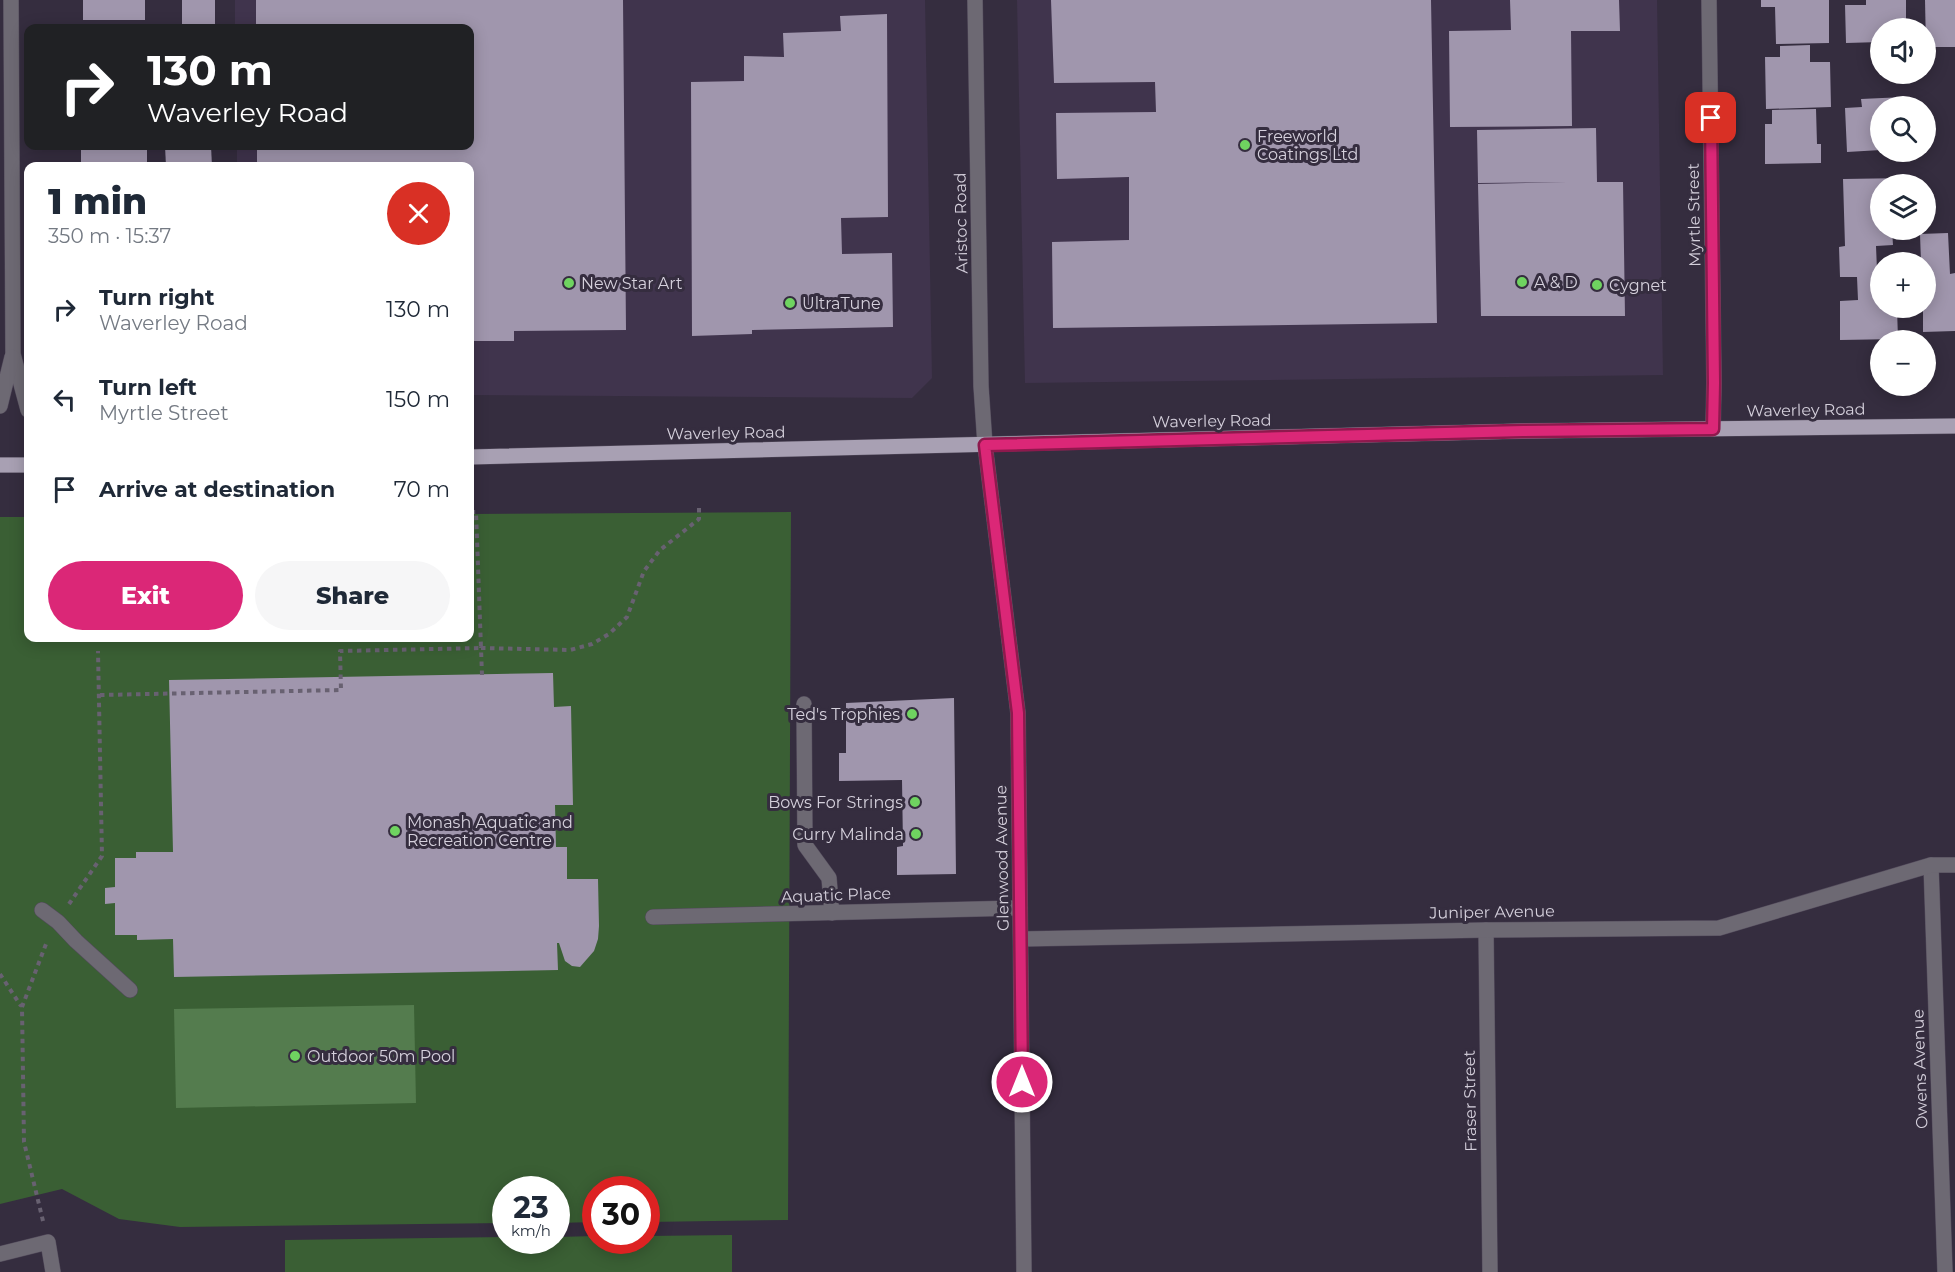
<!DOCTYPE html>
<meta charset="utf-8">
<style>
:root{--surface:#fff;--page:#f6f6f7;--text:#1f2937;--muted:#747a83;--accent:#db2777}
body{margin:0;font-family:Montserrat,sans-serif;background:var(--page);color:var(--text);height:100vh;display:flex;flex-direction:column;font-size:22px;white-space:nowrap}
*{box-sizing:border-box;margin:0}
p{font-size:20px;color:var(--muted)}
.icon{flex:none;width:33px;height:33px;fill:none;stroke:currentColor;stroke-width:2;stroke-linecap:round;stroke-linejoin:round}
.map{position:relative;flex:1;overflow:hidden}
.side{position:absolute;left:24px;top:162px;width:450px;height:480px;display:flex;flex-direction:column;background:var(--surface);border-radius:12px;box-shadow:0 3px 15px #0003}
.side>*{flex:none}
.banner{position:absolute;left:24px;top:24px;width:450px;height:126px;border-radius:12px;box-shadow:0 3px 15px #0003;background:#202124;color:#fff;overflow:hidden}
.tools{position:absolute;left:1870px;top:18px;display:grid;gap:12px}
.tools a{display:grid;place-items:center;width:66px;height:66px;border-radius:50%;background:var(--surface);box-shadow:0 3px 15px #0003;font-size:30px}
.speed{position:absolute;left:492px;top:1176px;display:flex;gap:12px;font-size:30px;font-weight:700;text-align:center}
.speed>*{display:grid;place-content:center;width:78px;height:78px;border-radius:50%;background:var(--surface);box-shadow:0 3px 15px #0003;line-height:1}
.speed small{font-size:15px;font-weight:400}
.speed .limit{border:9px solid #d22;background:#fff;color:#111}
.pin{position:absolute;display:grid;place-items:center;width:51px;height:51px;color:#fff;margin:-26px;border-radius:12px;box-shadow:0 3px 9px #0006}
.me{position:absolute;width:66px;margin:-33px;rotate:0deg;stroke-linejoin:round;filter:drop-shadow(0 0 4px #0008)}
.turn{display:flex;align-items:center;gap:21px;height:126px;padding:0 24px;font-size:27px}
.turn .icon{width:78px;height:78px;stroke-width:2.5}
.turn b{display:block;font-size:42px;line-height:51px}
.round{display:grid;place-items:center;flex:none;width:63px;height:63px;border-radius:32px;background:var(--page)}
.head{display:flex;align-items:center;justify-content:space-between;height:102px;padding:0 24px}
h1{font-size:36px;font-weight:800;line-height:45px}
.cta{display:flex;gap:12px;margin-top:auto;padding:12px 24px}
.cta a{flex:1;height:69px;border-radius:36px;background:var(--accent);color:#fff;font-size:24px;font-weight:800;line-height:69px;text-align:center}
.cta a+a{background:var(--page);color:var(--text)}
ul{padding:0;list-style:none}
li{display:flex;align-items:center;gap:18px;height:90px;padding:0 24px}
li div{flex:1}
li b{display:block;font-size:22px}
li em{font-style:normal}
.map>svg:first-child{display:block}
</style>
<div class="map">
<svg width="1955" height="1272" viewBox="0 0 1955 1272">
<rect width="100%" height="100%" fill="#352d3f"/>
<g fill="#40344d">
<path d="M235 0H925L932 378 912 398 470 395V166H237V146H470V28H235Z"/>
<path d="M1017 0H1657L1663 375 1025 383Z"/>
</g>
<g fill="#3a5f34">
<path d="M791 512 788 1220 647 1222 646 1190H596L595 1222 557 1223 556 1190H506L505 1223 180 1227 119 1219 62 1189 0 1204V517H28V638H470V514Z"/>
<path d="M732 1235V1272H285V1240L505 1237 506 1240H556L557 1237 595 1236 596 1240H646L647 1236Z"/>
</g>
<path fill="#547c4e" d="M414 1005 416 1103 176 1108 174 1009Z"/>
<g fill="#a096ad">
<rect x="83" y="0" width="62" height="20"/>
<rect x="182" y="0" width="33" height="28"/>
<path d="M256 0H623L626 330 514 331V341H470V166H257V146H470V28H256Z"/>
<path d="M1051 0H1431L1437 323 1053 328 1052 242 1129 240V177L1057 179 1056 113 1156 112 1155 82 1054 83Z"/>
<path d="M1510 0H1619L1620 31H1571L1572 126 1450 127 1449 31 1511 30Z"/>
<path d="M1761 0H1829V43L1776 44 1775 7H1761Z"/>
<path d="M1866 0H1906V28H1881V42L1846 43 1845 5H1866Z"/>
<path d="M1925 0H1955V47H1926Z"/>
<path d="M887 14 888 217 841 218 842 254 892 253 893 327 752 330V334L692 336 691 82 744 81V56L784 57 783 33 841 31 840 16Z"/>
<path d="M1810 45V62H1830L1831 107 1766 109 1765 57H1780V46Z"/>
<path d="M1904 97V106H1881V150L1847 152 1845 108 1862 107 1861 99Z"/>
<path d="M1816 109 1817 144H1821V163L1765 164V124H1772V110Z"/>
<path d="M1596 128 1597 182H1623L1625 316H1481L1478 184 1568 182 1478 183 1477 130Z"/>
<rect x="81" y="146" width="66" height="20"/>
<path d="M165 146H211L212 166H166Z"/>
<path d="M1906 178V184H1881V230H1892L1893 245 1876 246 1877 270H1881V308H1897L1898 339 1840 340V301L1858 300 1857 277H1840L1839 247 1845 246 1843 179Z"/>
<path d="M1948 233 1950 274 1955 273V331L1923 332V308H1926V262H1921L1920 234Z"/>
<path d="M553 673 554 707 571 706 573 805H555L556 847H567V879H598L599 926 598 939 594 951 580 967 572 966 565 961 559 943H557L558 970 174 977 173 939 137 940V935H115V903L105 904V888L115 887V858H136V852H173L169 680Z"/>
<path d="M954 698 956 874 897 875V847L903 846 902 780 839 781V753H846V703Z"/>
</g>
<g fill="none" stroke-linecap="round" stroke-linejoin="round">
<defs>
<g id="minor">
<path d="M11 0 13 354 28 410"/>
<path d="M975 0 981 386 985 445 1018 713 1024 1272"/>
<path d="M1709 0 1714 383 1713 429"/>
<path d="M0 406 12 357"/>
<path d="M804 704 805 845 829 878 832 913"/>
<path d="M1931 865 1945 1272"/>
<path d="M42 910 58 922 76 941 130 990"/>
<path d="M653 917 1020 908"/>
<path d="M1486 930 1490 1272"/>
<path d="M1021 939 1486 930 1719 928 1931 865H1955"/>
<path d="M0 1254 48 1242 53 1272"/>
</g>
<g id="major">
<path d="M470 457 1523 431 1955 426"/>
<path d="M0 465H28"/>
</g>
</defs>
<use href="#minor" stroke="#524a5b" stroke-width="16"/>
<use href="#major" stroke="#524a5b" stroke-width="16"/>
<g stroke="#686171" stroke-width="4" stroke-dasharray="4.5 4.5" stroke-linecap="butt">
<path d="M482 675 481 648 570 650 592 644 609 634 627 617 644 571 660 550 699 519V508"/>
<path d="M100 695 341 690 340 651 481 648 476 512H470"/>
<path d="M69 904 102 856 98 651"/>
<path d="M0 974 21 1006"/>
<path d="M43 1221 24 1142 22 1007 46 944"/>
</g>
<use href="#minor" stroke="#6d6973" stroke-width="15"/>
<use href="#major" stroke="#a8a0b3" stroke-width="15"/>
</g>
<g fill="none" stroke-linecap="round" stroke-linejoin="round">
<defs>
<path id="route" d="M1022 1082 1018 713 985 445 1523 431 1713 429 1714 383 1711 118"/>
</defs>
<use href="#route" stroke="#8e194d" stroke-width="15"/>
<use href="#route" stroke="#db2777" stroke-width="10"/>
</g>
<g fill="#6fd360" stroke="#352d3f" stroke-width="2">
<circle cx="1245" cy="145" r="6"/>
<circle cx="1522" cy="282" r="6"/>
<circle cx="569" cy="283" r="6"/>
<circle cx="1597" cy="285" r="6"/>
<circle cx="790" cy="303" r="6"/>
<circle cx="912" cy="714" r="6"/>
<circle cx="915" cy="802" r="6"/>
<circle cx="395" cy="831" r="6"/>
<circle cx="916" cy="834" r="6"/>
<circle cx="295" cy="1056" r="6"/>
</g>
<g text-anchor="middle" dominant-baseline="central" stroke-width="6" stroke-linejoin="round" paint-order="stroke">
<g font-size="16" fill="#d5d0dc" stroke="#352d3f" text-anchor="start">
<text x="1257" y="136">Freeworld<tspan x="1257" dy="18">Coatings Ltd</tspan></text>
<text x="1534" y="282">A &amp; D</text>
<text x="581" y="283">New Star Art</text>
<text x="1609" y="285">Cygnet</text>
<text x="802" y="303">UltraTune</text>
<text x="900" y="714" text-anchor="end">Ted's Trophies</text>
<text x="903" y="802" text-anchor="end">Bows For Strings</text>
<text x="407" y="822">Monash Aquatic and<tspan x="407" dy="18">Recreation Centre</tspan></text>
<text x="904" y="834" text-anchor="end">Curry Malinda</text>
<text x="307" y="1056">Outdoor 50m Pool</text>
</g>
<g font-size="16" fill="#d5d0dc" stroke="#352d3f">
<text transform="translate(1694 215) rotate(-91)">Myrtle Street</text>
<text transform="translate(961 223) rotate(-91)">Aristoc Road</text>
<text transform="translate(1806 410) rotate(-1)">Waverley Road</text>
<text transform="translate(1212 421) rotate(-1)">Waverley Road</text>
<text transform="translate(726 433) rotate(-1)">Waverley Road</text>
<text transform="translate(1002 858) rotate(-91)">Glenwood Avenue</text>
<text transform="translate(836 895) rotate(-2)">Aquatic Place</text>
<text transform="translate(1492 912) rotate(-1)">Juniper Avenue</text>
<text transform="translate(1920 1069) rotate(-92)">Owens Avenue</text>
<text transform="translate(1470 1101) rotate(-91)">Fraser Street</text>
</g>
</g>
</svg>
<div class="tools">
<a><svg class="icon" aria-label="sound" viewBox="0 0 24 24"><path d="M4 9h4l5-4v14l-5-4H4zM17 9q2 3 0 6"/></svg></a>
<a><svg class="icon" aria-label="search" viewBox="0 0 24 24"><circle cx="10" cy="10" r="6"/><path d="M15 15l6 6"/></svg></a>
<a><svg class="icon" aria-label="layers" viewBox="0 0 24 24"><path d="M12 4l9 5-9 5-9-5zM3 14l9 5 9-5"/></svg></a>
<a>+</a>
<a>−</a>
</div>
<div class="speed"><div>23<small>km/h</small></div><div class="limit">30</div></div>
<div class="pin" style="left:1711px;top:118px;background:#d93025"><svg class="icon" aria-label="arrive" viewBox="0 0 24 24"><path d="M6 21V4h12l-3 4 3 4H6"/></svg></div>
<svg class="me" style="left:1022px;top:1082px" viewBox="-20 -20 40 40"><circle r="17" fill="#db2777" stroke="#fff" stroke-width="3"/><path d="M0-11L8 9 0 5-8 9z" fill="#fff"/></svg>
<div class="banner">
<div class="turn"><svg class="icon" aria-label="right" viewBox="0 0 24 24"><path d="M7 20v-9h11M14 6l5 5-5 5"/></svg><div><b>130 m</b>Waverley Road</div></div>
</div>
<section class="side">
<div class="head"><div><h1>1 min</h1><p>350 m · 15:37</p></div><a class="round" style="background:#d93025;color:#fff"><svg class="icon" aria-label="close" viewBox="0 0 24 24"><path d="M6 6l12 12M18 6L6 18"/></svg></a></div>
<ul>
<li><svg class="icon" aria-label="right" viewBox="0 0 24 24"><path d="M7 20v-9h11M14 6l5 5-5 5"/></svg><div><b>Turn right</b><p>Waverley Road</p></div><em>130 m</em></li>
<li><svg class="icon" aria-label="left" viewBox="0 0 24 24"><path d="M17 20v-9H6M10 6l-5 5 5 5"/></svg><div><b>Turn left</b><p>Myrtle Street</p></div><em>150 m</em></li>
<li><svg class="icon" aria-label="arrive" viewBox="0 0 24 24"><path d="M6 21V4h12l-3 4 3 4H6"/></svg><div><b>Arrive at destination</b></div><em>70 m</em></li>
</ul>
<div class="cta"><a>Exit</a><a>Share</a></div>
</section>
</div>
